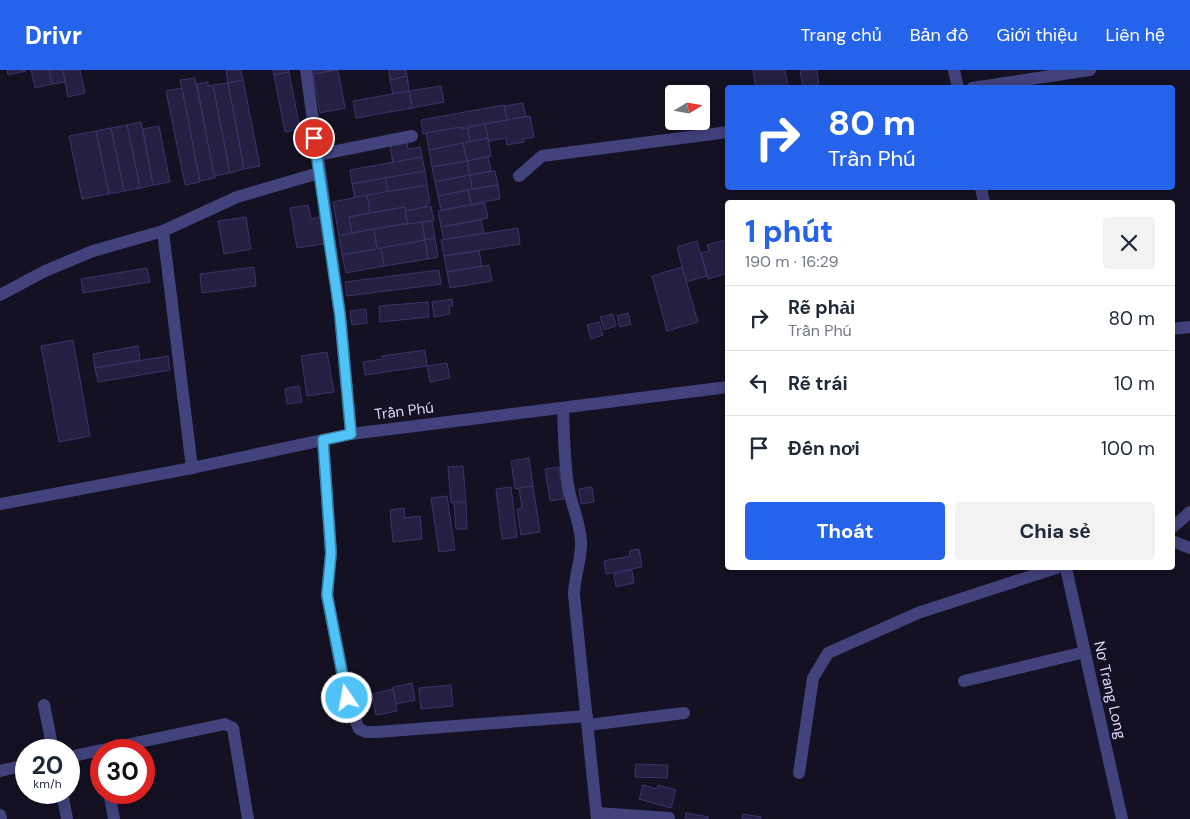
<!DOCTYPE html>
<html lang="vi">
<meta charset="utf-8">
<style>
:root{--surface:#fff;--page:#f2f2f3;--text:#1f2937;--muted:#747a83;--line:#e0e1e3;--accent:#2563eb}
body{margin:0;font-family:"DM Sans",sans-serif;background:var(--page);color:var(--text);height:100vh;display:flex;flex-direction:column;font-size:19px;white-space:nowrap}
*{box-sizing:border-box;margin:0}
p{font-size:16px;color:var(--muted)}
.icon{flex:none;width:28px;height:28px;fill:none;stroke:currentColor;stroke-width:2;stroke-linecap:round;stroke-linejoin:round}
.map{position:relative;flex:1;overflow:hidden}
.sheet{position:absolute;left:725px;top:130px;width:450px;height:370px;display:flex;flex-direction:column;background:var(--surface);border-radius:5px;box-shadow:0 2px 12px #0003}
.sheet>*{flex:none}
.banner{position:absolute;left:725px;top:15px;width:450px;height:105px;border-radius:5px;box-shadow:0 2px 12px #0003;background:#2563eb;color:#fff;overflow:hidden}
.needle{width:32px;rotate:79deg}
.fabs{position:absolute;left:665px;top:15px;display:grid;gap:10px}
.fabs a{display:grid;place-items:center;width:45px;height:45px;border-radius:5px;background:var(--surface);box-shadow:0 2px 12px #0003;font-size:25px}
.speed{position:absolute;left:15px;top:669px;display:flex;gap:10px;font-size:25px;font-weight:700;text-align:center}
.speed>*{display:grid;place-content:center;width:65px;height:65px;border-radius:50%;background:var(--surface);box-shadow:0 2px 12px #0003;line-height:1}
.speed small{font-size:12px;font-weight:400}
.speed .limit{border:8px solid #d22;background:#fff;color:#111}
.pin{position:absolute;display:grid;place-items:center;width:42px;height:42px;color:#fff;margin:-21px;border:2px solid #fff;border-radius:50%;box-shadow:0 1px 5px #0007}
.me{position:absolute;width:55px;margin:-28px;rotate:348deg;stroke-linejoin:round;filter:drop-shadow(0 0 4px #0008)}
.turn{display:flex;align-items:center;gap:18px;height:105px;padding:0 20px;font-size:22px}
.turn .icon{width:65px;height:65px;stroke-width:2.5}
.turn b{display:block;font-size:35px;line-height:42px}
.round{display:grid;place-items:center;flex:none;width:52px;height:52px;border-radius:5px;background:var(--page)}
.summary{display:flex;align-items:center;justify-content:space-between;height:85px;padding:0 20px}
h1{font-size:30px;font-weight:800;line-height:38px;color:var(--accent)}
.action{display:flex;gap:10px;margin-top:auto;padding:10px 20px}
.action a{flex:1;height:58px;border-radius:5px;background:var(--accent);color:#fff;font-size:20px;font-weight:800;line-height:58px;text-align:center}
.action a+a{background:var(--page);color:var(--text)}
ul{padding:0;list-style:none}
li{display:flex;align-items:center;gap:15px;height:65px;padding:0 20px;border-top:1px solid var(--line)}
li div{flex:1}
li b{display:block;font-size:19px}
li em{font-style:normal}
header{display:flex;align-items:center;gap:30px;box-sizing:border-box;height:70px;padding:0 25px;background:var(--accent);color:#fff}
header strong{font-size:24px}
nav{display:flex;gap:28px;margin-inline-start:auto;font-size:18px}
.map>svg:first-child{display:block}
</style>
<header>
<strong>Drivr</strong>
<nav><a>Trang chủ</a><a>Bản đồ</a><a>Giới thiệu</a><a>Liên hệ</a></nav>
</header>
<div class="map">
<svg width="1190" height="749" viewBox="0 0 1190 749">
<rect width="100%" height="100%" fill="#141123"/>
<g fill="#251f42" stroke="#3d346c">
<path d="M7 0H25L26 1 8 5Z"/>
<path d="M31 0H49L52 14 35 18Z"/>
<path d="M49 0H63L65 12 52 14Z"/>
<path d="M63 0H80L85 23 68 27Z"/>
<path d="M226 0H241L243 10 228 13Z"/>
<path d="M273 0H289V2L274 5Z"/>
<path d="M312 0H335L313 4Z"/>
<path d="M338 0 345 38 320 43 313 4Z"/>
<path d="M389 0H406L407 6 390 10Z"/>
<path d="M753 0H785L788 18H756Z"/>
<path d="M800 0H817L819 18H803Z"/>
<path d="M289 2 300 59 285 62 274 5Z"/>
<path d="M407 6 409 21 393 24 390 10Z"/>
<path d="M195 8 215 108 200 111 180 10Z"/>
<path d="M243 10 260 96 244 99 228 13Z"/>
<path d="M208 12V16L213 15 230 103 214 106 197 14Z"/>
<path d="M228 13 244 99 230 103 213 15Z"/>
<path d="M441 16 444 32 412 38 409 21Z"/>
<path d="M182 18 200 112 185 115 166 21Z"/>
<path d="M409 21 412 38 356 48 353 31Z"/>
<path d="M523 33 526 47 507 50 504 36Z"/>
<path d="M504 35 507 50 423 64 421 50Z"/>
<path d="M530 46 534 67 523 69 524 72 507 75 506 68 488 71 485 54Z"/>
<path d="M141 52 153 115 140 118 127 55Z"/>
<path d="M485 54 488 68 470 72 468 58Z"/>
<path d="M127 55 140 118 124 121 111 58Z"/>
<path d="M159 56 170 112 153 115 143 59Z"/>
<path d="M460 57V59L468 58 470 72 429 80 426 63Z"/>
<path d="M111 58 124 121 109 124 96 61Z"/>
<path d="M96 61 109 124 82 129 69 66Z"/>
<path d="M488 68 491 86 467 91 463 73Z"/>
<path d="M407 73 408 79 420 77 422 87 393 93 390 76Z"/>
<path d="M463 73 467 91 432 97 429 80Z"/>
<path d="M422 87 425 101 352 114 350 100Z"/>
<path d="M488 87 491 101 470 105 467 91Z"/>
<path d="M467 91 470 105 435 112 432 97Z"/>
<path d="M425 101 427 115 388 122 385 108Z"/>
<path d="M495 101 498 115 472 119 470 105Z"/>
<path d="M470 105 472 119 438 126 435 112Z"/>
<path d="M385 108 388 122 355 128 352 114Z"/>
<path d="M427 115 430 133 426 134 427 137 405 141V137L370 143 367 125Z"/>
<path d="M498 115 500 129 471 134 468 120Z"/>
<path d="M468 120 471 134 441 140 438 126Z"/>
<path d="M367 125 370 143 349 147 352 163 339 166 333 132Z"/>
<path d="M485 133 488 148 441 157 438 141Z"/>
<path d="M308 135 311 149 320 147 324 174 297 178 290 138Z"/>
<path d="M431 136 434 150 408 155 405 141Z"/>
<path d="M405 137 407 153 352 163 349 147Z"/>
<path d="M246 147 251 179 224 184 218 151Z"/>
<path d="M481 150 484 163 444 170 441 157Z"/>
<path d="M432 151 435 168 425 170 422 152Z"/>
<path d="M422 152 425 170 377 179 374 159Z"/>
<path d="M518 158 520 174 444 186 441 170Z"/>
<path d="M374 159 377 179 342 185 339 166Z"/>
<path d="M435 168 438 187 428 189 425 170Z"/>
<path d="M728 169V203L708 209 701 183 709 181 707 175Z"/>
<path d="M425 170 428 189 384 196 381 178Z"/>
<path d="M697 171 707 206 686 212 677 177Z"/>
<path d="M381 178 384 196 346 203 342 185Z"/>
<path d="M479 181 482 196 447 202 444 186Z"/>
<path d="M489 195 492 211 450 218 447 202Z"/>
<path d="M254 197 256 216 202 223 200 204Z"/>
<path d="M682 197 698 252 667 261 652 206Z"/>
<path d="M147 198 150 212 83 223 81 209Z"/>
<path d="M439 200 441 214 347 226 345 212Z"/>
<path d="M452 229 453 236H449L450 244 434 247 432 232Z"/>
<path d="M428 232 429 247 380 252 379 236Z"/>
<path d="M366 239 367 253 352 255 350 241Z"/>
<path d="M628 243 631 254 620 257 617 246Z"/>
<path d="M613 244 616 256 604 260 600 247Z"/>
<path d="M599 252 603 265 591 269 587 255Z"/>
<path d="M73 270 90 366 59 372 41 276Z"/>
<path d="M138 276 140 290 95 298 93 284Z"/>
<path d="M425 280 427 296 365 305 363 292 383 289 382 286Z"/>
<path d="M327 282 334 322 307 326 301 286Z"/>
<path d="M168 286 170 300 98 312 95 298Z"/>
<path d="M447 293 450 308 430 312 427 296Z"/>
<path d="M299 316 302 332 287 334 285 319Z"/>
<path d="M529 388 533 416 515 419 511 391Z"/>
<path d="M463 396 466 432 451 433 448 397Z"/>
<path d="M559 397 564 429 550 431 545 399Z"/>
<path d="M533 416 540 462 521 465 517 439 522 438 519 418Z"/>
<path d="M511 417 517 467 502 469 496 419Z"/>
<path d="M592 417 594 432 581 434 579 419Z"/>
<path d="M447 426 455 480 439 482 431 428Z"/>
<path d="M454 432H466L467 459H456Z"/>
<path d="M404 438 405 448 420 446 422 469 393 472 390 440Z"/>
<path d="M639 479 642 497 606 504 604 491 630 486 629 481Z"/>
<path d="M632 500 634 513 616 517 614 504Z"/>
<path d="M412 613 415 630 396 634 393 617Z"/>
<path d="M451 615 453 636 421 639 419 618Z"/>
<path d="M393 619 397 641 376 645 372 624Z"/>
<path d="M636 694 668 695 667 708 635 707Z"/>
<path d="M643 715 657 719 658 715 676 720 671 738 639 729Z"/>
<path d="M686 743 708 747V749H685Z"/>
<path d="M743 744 761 747V749H742Z"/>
</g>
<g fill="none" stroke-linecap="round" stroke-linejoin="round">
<g stroke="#42427d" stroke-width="12">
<path d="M306 0 340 245 351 364"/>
<path d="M954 0 958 18"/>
<path d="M972 18 1090 0"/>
<path d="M317 85 412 66"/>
<path d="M519 106 542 86 728 62"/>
<path d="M981 118 984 132"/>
<path d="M0 225 45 201 93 181 163 161"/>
<path d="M1172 259 1190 257"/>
<path d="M563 338C564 364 564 390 568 415 571 434 580 452 581 471 582 489 574 507 574 525L597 749"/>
<path d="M323 370 331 483 327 525 347 628 359 659 366 662H377L587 646"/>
<path d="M192 398 163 161 237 127 319 103"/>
<path d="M0 434 192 398 351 364 728 317"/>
<path d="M1173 457 1190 442"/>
<path d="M1172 471 1190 478"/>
<path d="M1066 498 1122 749"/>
<path d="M964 611 1085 582"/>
<path d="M44 635 53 680"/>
<path d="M588 655 684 643"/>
<path d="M102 680 225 654 233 658 248 749"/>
<path d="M69 687 101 680"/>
<path d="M0 701 26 695"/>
<path d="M799 703 813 608 828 583 918 543 1056 498"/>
<path d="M62 722 67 749"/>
<path d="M109 722 114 749"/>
<path d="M597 743 669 748"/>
<path d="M0 745 1 749"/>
</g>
</g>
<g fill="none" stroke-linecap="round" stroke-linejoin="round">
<defs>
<path id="route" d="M314 68 340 245 351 364 323 370 331 483 327 525 347 628"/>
</defs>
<use href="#route" stroke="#337fa1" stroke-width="12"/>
<use href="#route" stroke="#4fc3f7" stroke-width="9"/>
</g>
<g text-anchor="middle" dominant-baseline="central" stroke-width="5" stroke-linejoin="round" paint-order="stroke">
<g font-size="15" fill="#dbd8fb" stroke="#141123">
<text transform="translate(404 341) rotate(-7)">Trần Phú</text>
<text transform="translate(1110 620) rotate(77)">Nơ Trang Long</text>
</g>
</g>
</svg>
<div class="fabs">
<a><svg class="needle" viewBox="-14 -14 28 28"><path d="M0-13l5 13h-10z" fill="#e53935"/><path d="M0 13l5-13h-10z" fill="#747a83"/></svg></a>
</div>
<div class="speed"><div>20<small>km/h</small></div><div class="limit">30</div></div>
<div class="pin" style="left:314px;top:68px;background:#d93025"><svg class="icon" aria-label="arrive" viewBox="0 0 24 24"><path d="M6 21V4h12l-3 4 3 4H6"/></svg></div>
<svg class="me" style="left:347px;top:628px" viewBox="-20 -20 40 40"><circle r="17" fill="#4fc3f7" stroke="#fff" stroke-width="3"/><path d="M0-11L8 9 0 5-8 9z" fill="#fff"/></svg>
<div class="banner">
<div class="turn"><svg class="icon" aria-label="right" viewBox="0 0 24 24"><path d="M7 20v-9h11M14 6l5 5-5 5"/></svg><div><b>80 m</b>Trần Phú</div></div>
</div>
<section class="sheet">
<div class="summary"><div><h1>1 phút</h1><p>190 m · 16:29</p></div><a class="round"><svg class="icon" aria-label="close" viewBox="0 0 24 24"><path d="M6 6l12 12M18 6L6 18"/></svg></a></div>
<ul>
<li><svg class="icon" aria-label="right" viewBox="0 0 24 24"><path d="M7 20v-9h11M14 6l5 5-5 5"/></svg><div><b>Rẽ phải</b><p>Trần Phú</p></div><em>80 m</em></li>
<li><svg class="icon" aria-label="left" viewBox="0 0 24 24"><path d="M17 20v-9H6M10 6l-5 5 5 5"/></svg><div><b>Rẽ trái</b></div><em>10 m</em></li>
<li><svg class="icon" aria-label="arrive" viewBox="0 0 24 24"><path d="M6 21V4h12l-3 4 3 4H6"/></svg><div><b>Đến nơi</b></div><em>100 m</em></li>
</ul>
<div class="action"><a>Thoát</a><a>Chia sẻ</a></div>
</section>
</div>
